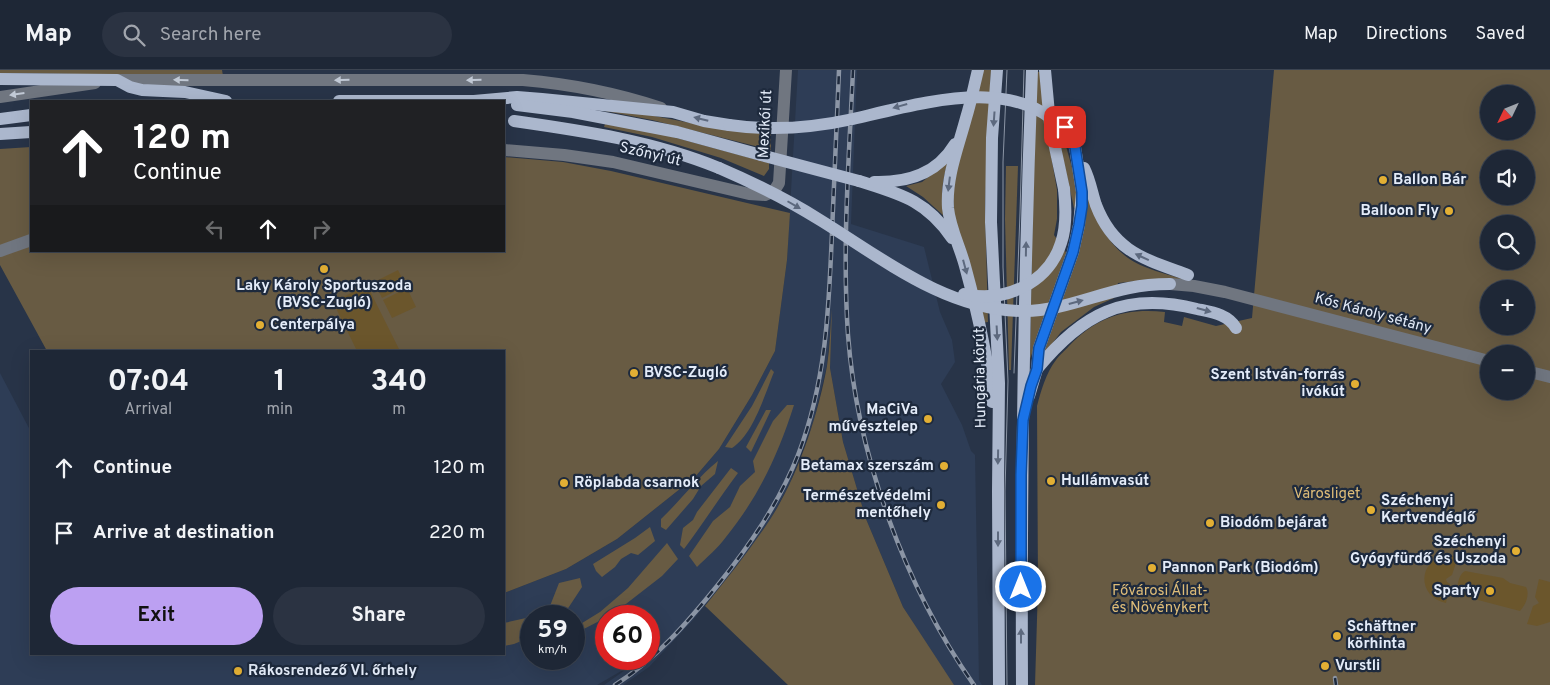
<!DOCTYPE html>
<meta charset="utf-8">
<style>
:root{--surface:#1e2736;--page:#2b3342;--text:#f1f3f6;--muted:#a1a5ad;--line:#3c4451;--accent:#bca0f2}
body{margin:0;font-family:Overpass,sans-serif;background:var(--page);color:var(--text);height:100vh;display:flex;flex-direction:column;font-size:19px;white-space:nowrap}
*{box-sizing:border-box;margin:0}
p{font-size:16px;color:var(--muted)}
.icon{flex:none;width:28px;height:28px;fill:none;stroke:currentColor;stroke-width:2;stroke-linecap:round;stroke-linejoin:round}
.map{position:relative;flex:1;overflow:hidden}
.drawer{position:absolute;left:30px;top:280px;width:475px;height:305px;display:flex;flex-direction:column;background:var(--surface);border-radius:0px;box-shadow:0 5px 20px #0002,0 0 0 1px var(--line)}
.drawer>*{flex:none}
.top-card{position:absolute;left:30px;top:30px;width:475px;height:152px;border-radius:0px;box-shadow:0 5px 20px #0002,0 0 0 1px var(--line);background:#202124;color:#fff;overflow:hidden}
.needle{width:32px;rotate:227deg}
.buttons{position:absolute;left:1480px;top:15px;display:grid;gap:10px}
.buttons a{display:grid;place-items:center;width:55px;height:55px;border-radius:50%;background:var(--surface);box-shadow:0 5px 20px #0002,0 0 0 1px var(--line);font-size:25px}
.speed{position:absolute;left:520px;top:535px;display:flex;gap:10px;font-size:25px;font-weight:700;text-align:center}
.speed>*{display:grid;place-content:center;width:65px;height:65px;border-radius:50%;background:var(--surface);box-shadow:0 5px 20px #0002,0 0 0 1px var(--line);line-height:1}
.speed small{font-size:12px;font-weight:400}
.speed .limit{border:8px solid #d22;background:#fff;color:#111}
.pin{position:absolute;display:grid;place-items:center;width:42px;height:42px;color:#fff;margin:-21px;border-radius:10px;box-shadow:0 2px 8px #0006}
.me{position:absolute;width:55px;margin:-28px;rotate:0deg;stroke-linejoin:round;filter:drop-shadow(0 0 4px #0008)}
.turn{display:flex;align-items:center;gap:18px;height:105px;padding:0 20px;font-size:22px}
.turn .icon{width:65px;height:65px;stroke-width:2.5}
.turn b{display:block;font-size:35px;line-height:42px}
.lanes{display:flex;align-items:center;height:48px;padding:0 20px;background:#0003;justify-content:center;gap:25px;direction:ltr}
.lanes .off{opacity:.35}
.eta{display:flex;justify-content:space-evenly;align-items:center;height:85px;text-align:center}
.eta b{font-size:30px;font-weight:700;line-height:35px}
.primary-button{display:flex;gap:10px;margin-top:auto;padding:10px 20px}
.primary-button a{flex:1;height:58px;border-radius:30px;background:var(--accent);color:#111;font-size:20px;font-weight:700;line-height:58px;text-align:center}
.primary-button a+a{background:var(--page);color:var(--text)}
ul{padding:0;list-style:none}
li{display:flex;align-items:center;gap:15px;height:65px;padding:0 20px}
li div{flex:1}
li b{display:block;font-size:19px}
li em{font-style:normal}
header{display:flex;align-items:center;gap:30px;box-sizing:border-box;height:70px;padding:0 25px;background:var(--surface);border-bottom:1px solid var(--line)}
header strong{font-size:24px}
nav{display:flex;gap:28px;margin-inline-start:auto;font-size:18px}
.search{width:350px;height:45px;background:var(--page);display:flex;align-items:center;gap:12px;box-sizing:border-box;padding:0 18px;border-radius:28px;color:var(--muted);font-size:19px}
.map>svg:first-child{display:block}
</style>
<header>
<strong>Map</strong>
<div class="search"><svg class="icon" aria-label="search" viewBox="0 0 24 24"><circle cx="10" cy="10" r="6"/><path d="M15 15l6 6"/></svg>Search here</div>
<nav><a>Map</a><a>Directions</a><a>Saved</a></nav>
</header>
<div class="map">
<svg width="1550" height="615" viewBox="0 0 1550 615">
<rect width="100%" height="100%" fill="#283448"/>
<path fill="#2e3d56" fill-rule="evenodd" d="M798 0H857L851 154 924 177 940 242 952 270 955 292 941 314 962 355 971 381 975 385 979 610 982 615H954L945 604 903 537 866 449 843 372 830 298 831 252 827 295 814 350 790 413 772 447 747 484 693 550 649 597 623 615H604L635 593 597 615H0V303L31 362V584H504V523L566 499 617 469 695 407 719 379 752 325 775 281 787 190ZM531 546H574V589H531ZM606 546H649V589H606Z"/>
<g fill="#685b43" fill-rule="evenodd">
<path d="M0 0H222L223 6 0 3Z"/>
<path d="M981 0H991L985 137 988 252 981 253 955 157 952 107Z"/>
<path d="M1274 0H1550V615H1035L1038 516 1037 336C1041 321 1046 303 1056 290 1059 285 1065 281 1069 276 1097 247 1125 238 1165 242L1164 252 1182 256 1184 247 1216 256 1252 248ZM1489 24H1526V61H1489ZM1489 89H1526V126H1489ZM1489 154H1526V191H1489ZM1489 219H1526V256H1489ZM1489 284H1526V321H1489Z"/>
<path d="M1035 2H1040L1049 74 1057 120V149L1054 165 1067 184 1030 289Z"/>
<path d="M613 38 696 54 771 63V80L652 50 605 41Z"/>
<path d="M605 54 651 61 769 93V99L764 106 721 88 652 67 604 57Z"/>
<path d="M1056 57 1064 69 1076 112V137L1074 138Z"/>
<path d="M31 77V181H504V87L563 92 611 101 790 143 787 190 775 281 752 325 719 379 695 407 617 469 566 499 504 523V281H47L0 195V79Z"/>
<path d="M948 92C942 110 940 127 945 147L923 127 906 116 922 112Z"/>
<path d="M1006 96H1018L1011 300H1009L1005 149Z"/>
<path d="M1087 125C1095 149 1107 173 1128 188 1141 198 1170 205 1186 210H1146L1118 213 1114 228 1094 237 1061 262 1041 288Z"/>
<path d="M832 239 830 298 843 372 866 449 903 537 954 615H788L705 536C728 507 751 479 771 448 798 406 818 345 827 296 830 277 830 258 832 239Z"/>
<path d="M771 299 774 302C765 324 753 365 732 378L725 377 752 336Z"/>
<path d="M787 335H794C778 385 759 426 726 467 718 478 707 487 697 497L689 486 713 451 730 437 740 416 755 402 753 391 773 351Z"/>
<path d="M766 340H771L751 382 746 377Z"/>
<path d="M718 391 715 404 701 416 693 429 666 460 661 457V449C681 430 697 408 718 391Z"/>
<path d="M731 398 738 403C719 428 703 454 684 479L680 475 683 458 693 450 697 442Z"/>
<path d="M650 457 655 471 638 485 631 483 621 489 615 497 602 507 596 501 593 494 635 468Z"/>
<path d="M667 473 678 489 662 506 613 544 574 564V558L600 542 628 518Z"/>
<path d="M580 508 582 517 563 546H531V567L514 574 504 576V553L526 548 550 536 559 513Z"/>
</g>
<g fill="#6b562c">
<path d="M398 200 406 216 382 228 374 212Z"/>
<path d="M367 215 400 281H357L333 232Z"/>
<path d="M407 218 416 237 392 248 383 230Z"/>
<path d="M1447 485 1458 487 1452 505 1446 509 1447 512 1450 514 1446 533C1417 527 1417 490 1447 485Z"/>
<path d="M1465 501 1503 508 1510 513 1526 517C1530 524 1526 535 1520 541L1459 525C1456 518 1458 505 1465 501Z"/>
<path d="M1539 509 1550 512V552L1537 556 1527 554 1533 536 1539 533 1535 527Z"/>
</g>
<g fill="none" stroke-linecap="round" stroke-linejoin="round">
<g stroke="#707680" stroke-width="12">
<path d="M114 10H523C570 14 616 23 661 38"/>
<path d="M0 27 95 13"/>
<path d="M504 80 564 85 613 92 749 124 765 125 774 121 779 113 786 0"/>
<path d="M0 181 31 170"/>
<path d="M1170 214 1194 216 1225 222 1489 291"/>
<path d="M1526 301 1550 307"/>
</g>
<g stroke="#abb7cd" stroke-width="12">
<path d="M978 0C974 16 971 32 966 48 958 78 946 107 948 138 950 158 960 177 965 196 977 240 988 286 992 332"/>
<path d="M997 0 992 68 991 152 999 313 998 421 999 615"/>
<path d="M1045 0 1050 54 1064 119"/>
<path d="M0 9 117 10 130 17 142 20 185 22 226 31"/>
<path d="M339 31H474L517 27 542 29 673 42 704 51 729 55"/>
<path d="M517 35 573 42 677 62 761 85"/>
<path d="M0 49 31 45"/>
<path d="M514 51C584 61 653 71 719 98"/>
<path d="M0 64 31 62"/>
<path d="M1084 98C1090 110 1092 123 1096 135 1114 182 1145 189 1188 205"/>
<path d="M859 111C900 124 926 130 952 168"/>
<path d="M874 112C908 113 937 104 955 74"/>
<path d="M1037 299C1082 244 1124 221 1197 239 1211 242 1228 244 1236 258"/>
<path d="M1029 326 1037 299 1039 278 1073 182 1079 155 1082 122 1075 77"/>
<path d="M1022 615C1021 410 1024 205 1032 0"/>
</g>
<g stroke="#8b95a5" stroke-width="1">
<path d="M1014 303 1020 143 1024 0"/>
<path d="M1007 615 1005 421 1008 311 1003 197V92L1007 0"/>
</g>
<defs>
<g id="rail">
<path d="M853 0C849 88 842 177 848 265 857 385 905 517 974 615"/>
<path d="M1335 608 1336 615"/>
<path d="M615 615C656 589 687 553 717 516 750 475 779 433 798 385 826 313 829 238 832 162 834 108 837 54 839 0"/>
</g>
</defs>
<use href="#rail" stroke="#8b95a5" stroke-width="4.5"/>
<use href="#rail" stroke="#1e2a3d" stroke-width="2.5" stroke-dasharray="8" stroke-linecap="butt"/>
<g stroke="#abb7cd" stroke-width="12">
<path d="M729 55C771 61 812 58 853 49 930 31 1033 0 1075 77"/>
<path d="M761 85 859 111"/>
<path d="M719 98C754 113 788 130 820 150 882 188 945 240 1022 241 1058 242 1094 225 1129 218 1143 215 1156 214 1170 214"/>
<path d="M964 224C1004 233 1048 214 1061 173 1067 156 1066 137 1064 119"/>
</g>
</g>
<defs><path id="oneway-solid" d="M-6-.8H1V-3.2L6.5 0L1 3.2V.8H-6Z" transform="scale(1.25)"/></defs>
<g fill="#c1c9d5">
<use href="#oneway-solid" transform="translate(181 10) rotate(-179)"/>
<use href="#oneway-solid" transform="translate(342 10) rotate(179)"/>
<use href="#oneway-solid" transform="translate(474 10) rotate(179)"/>
<use href="#oneway-solid" transform="translate(17 24) rotate(172)"/>
</g>
<g fill="#5d697e">
<use href="#oneway-solid" transform="translate(900 36) rotate(164)"/>
<use href="#oneway-solid" transform="translate(701 49) rotate(-166)"/>
<use href="#oneway-solid" transform="translate(994 49) rotate(94)"/>
<use href="#oneway-solid" transform="translate(949 114) rotate(97)"/>
<use href="#oneway-solid" transform="translate(794 135) rotate(30)"/>
<use href="#oneway-solid" transform="translate(1026 179) rotate(-89)"/>
<use href="#oneway-solid" transform="translate(1142 187) rotate(-155)"/>
<use href="#oneway-solid" transform="translate(965 197) rotate(75)"/>
<use href="#oneway-solid" transform="translate(1076 232) rotate(-15)"/>
<use href="#oneway-solid" transform="translate(1204 240) rotate(15)"/>
<use href="#oneway-solid" transform="translate(997 263) rotate(87)"/>
<use href="#oneway-solid" transform="translate(998 387) rotate(91)"/>
<use href="#oneway-solid" transform="translate(998 469) rotate(90)"/>
<use href="#oneway-solid" transform="translate(1021 566) rotate(-90)"/>
</g>
<g fill="none" stroke-linecap="round" stroke-linejoin="round">
<defs>
<path id="route" d="M1021 517V405L1023 350 1031 316 1037 299 1039 278 1073 182 1079 155 1082 136V122L1075 77 1065 57"/>
</defs>
<use href="#route" stroke="#114b97" stroke-width="12"/>
<use href="#route" stroke="#1a73e8" stroke-width="9"/>
</g>
<g fill="#e2af34" stroke="#1e2a3d" stroke-width="2">
<circle cx="1383" cy="110" r="5"/>
<circle cx="1449" cy="141" r="5"/>
<circle cx="324" cy="199" r="5"/>
<circle cx="260" cy="255" r="5"/>
<circle cx="634" cy="303" r="5"/>
<circle cx="1355" cy="314" r="5"/>
<circle cx="928" cy="349" r="5"/>
<circle cx="944" cy="396" r="5"/>
<circle cx="1051" cy="411" r="5"/>
<circle cx="564" cy="413" r="5"/>
<circle cx="941" cy="435" r="5"/>
<circle cx="1371" cy="440" r="5"/>
<circle cx="1210" cy="453" r="5"/>
<circle cx="1516" cy="481" r="5"/>
<circle cx="1152" cy="498" r="5"/>
<circle cx="1490" cy="521" r="5"/>
<circle cx="1337" cy="566" r="5"/>
<circle cx="1325" cy="596" r="5"/>
<circle cx="238" cy="601" r="5"/>
</g>
<g text-anchor="middle" dominant-baseline="central" stroke-width="4.5" stroke-linejoin="round" paint-order="stroke">
<g font-size="15" fill="#e4ecf9" stroke="#1e2a3d">
<text transform="translate(766 54) rotate(-87)">Mexikói út</text>
<text transform="translate(650 85) rotate(13)">Szőnyi út</text>
<text transform="translate(1373 244) rotate(15)">Kós Károly sétány</text>
<text transform="translate(981 308) rotate(-91)">Hungária körút</text>
</g>
<g font-size="15" font-weight="bold" fill="#e4ecf9" stroke="#1e2a3d" text-anchor="start">
<text x="1393" y="110">Ballon Bár</text>
<text x="1439" y="141" text-anchor="end">Balloon Fly</text>
<text x="324" y="216" text-anchor="middle">Laky Károly Sportuszoda<tspan x="324" dy="17">(BVSC-Zugló)</tspan></text>
<text x="270" y="255">Centerpálya</text>
<text x="644" y="303">BVSC-Zugló</text>
<text x="1345" y="305" text-anchor="end">Szent István-forrás<tspan x="1345" dy="17">ivókút</tspan></text>
<text x="918" y="340" text-anchor="end">MaCiVa<tspan x="918" dy="17">művésztelep</tspan></text>
<text x="934" y="396" text-anchor="end">Betamax szerszám</text>
<text x="1061" y="411">Hullámvasút</text>
<text x="574" y="413">Röplabda csarnok</text>
<text x="931" y="426" text-anchor="end">Természetvédelmi<tspan x="931" dy="17">mentőhely</tspan></text>
<text x="1381" y="431">Széchenyi<tspan x="1381" dy="17">Kertvendéglő</tspan></text>
<text x="1220" y="453">Biodóm bejárat</text>
<text x="1506" y="472" text-anchor="end">Széchenyi<tspan x="1506" dy="17">Gyógyfürdő és Uszoda</tspan></text>
<text x="1162" y="498">Pannon Park (Biodóm)</text>
<text x="1480" y="521" text-anchor="end">Sparty</text>
<text x="1347" y="557">Schäftner<tspan x="1347" dy="17">körhinta</tspan></text>
<text x="1335" y="596">Vurstli</text>
<text x="248" y="601">Rákosrendező VI. őrhely</text>
</g>
<g font-size="15" fill="#debc78" stroke="#1e2a3d">
<text x="1327" y="424">Városliget</text>
<text x="1160" y="521">Fővárosi Állat-<tspan x="1160" dy="17">és Növénykert</tspan></text>
</g>
</g>
</svg>
<div class="buttons">
<a><svg class="needle" viewBox="-14 -14 28 28"><path d="M0-13l5 13h-10z" fill="#e53935"/><path d="M0 13l5-13h-10z" fill="#a1a5ad"/></svg></a>
<a><svg class="icon" aria-label="sound" viewBox="0 0 24 24"><path d="M4 9h4l5-4v14l-5-4H4zM17 9q2 3 0 6"/></svg></a>
<a><svg class="icon" aria-label="search" viewBox="0 0 24 24"><circle cx="10" cy="10" r="6"/><path d="M15 15l6 6"/></svg></a>
<a>+</a>
<a>−</a>
</div>
<div class="speed"><div>59<small>km/h</small></div><div class="limit">60</div></div>
<div class="pin" style="left:1065px;top:57px;background:#d93025"><svg class="icon" aria-label="arrive" viewBox="0 0 24 24"><path d="M6 21V4h12l-3 4 3 4H6"/></svg></div>
<svg class="me" style="left:1021px;top:517px" viewBox="-20 -20 40 40"><circle r="17" fill="#1a73e8" stroke="#fff" stroke-width="3"/><path d="M0-11L8 9 0 5-8 9z" fill="#fff"/></svg>
<div class="top-card">
<div class="turn"><svg class="icon" aria-label="ahead" viewBox="0 0 24 24"><path d="M12 20V5M6 11l6-6 6 6"/></svg><div><b>120 m</b>Continue</div></div>
<div class="lanes"><svg class="icon off" aria-label="left" viewBox="0 0 24 24"><path d="M17 20v-9H6M10 6l-5 5 5 5"/></svg><svg class="icon" aria-label="ahead" viewBox="0 0 24 24"><path d="M12 20V5M6 11l6-6 6 6"/></svg><svg class="icon off" aria-label="right" viewBox="0 0 24 24"><path d="M7 20v-9h11M14 6l5 5-5 5"/></svg></div>
</div>
<section class="drawer">
<div class="eta">
<div><b>07:04</b><p>Arrival</p></div>
<div><b>1</b><p>min</p></div>
<div><b>340</b><p>m</p></div>
</div>
<ul>
<li><svg class="icon" aria-label="ahead" viewBox="0 0 24 24"><path d="M12 20V5M6 11l6-6 6 6"/></svg><div><b>Continue</b></div><em>120 m</em></li>
<li><svg class="icon" aria-label="arrive" viewBox="0 0 24 24"><path d="M6 21V4h12l-3 4 3 4H6"/></svg><div><b>Arrive at destination</b></div><em>220 m</em></li>
</ul>
<div class="primary-button"><a>Exit</a><a>Share</a></div>
</section>
</div>
